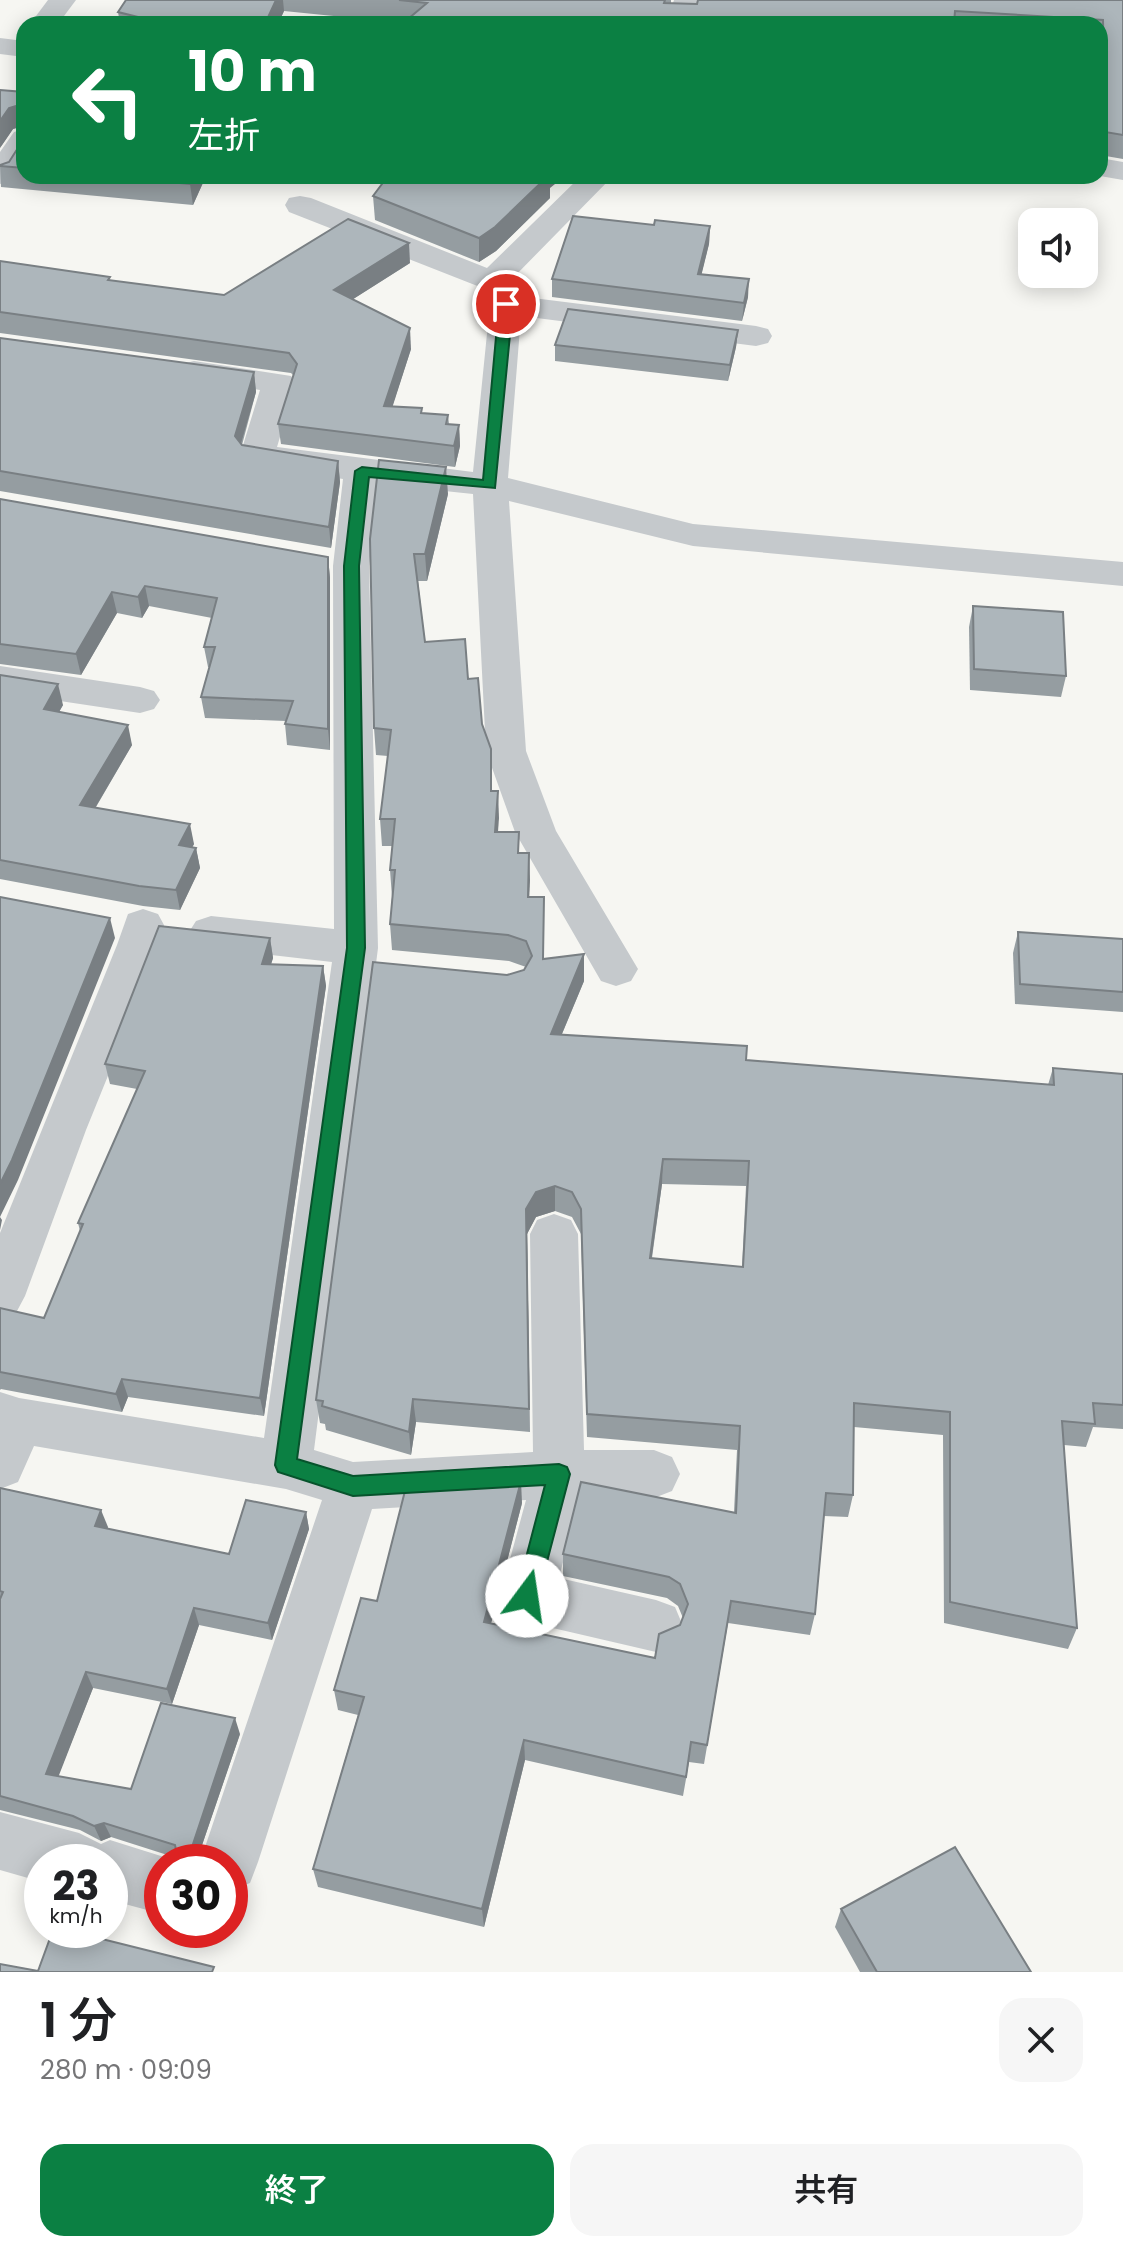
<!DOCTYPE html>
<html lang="ja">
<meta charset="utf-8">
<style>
:root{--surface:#fff;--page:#f6f6f6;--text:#202124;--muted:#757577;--accent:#0b8043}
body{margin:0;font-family:Poppins,"Noto Sans JP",sans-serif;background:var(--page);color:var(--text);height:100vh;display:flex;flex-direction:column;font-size:30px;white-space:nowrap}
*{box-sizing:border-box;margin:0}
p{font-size:26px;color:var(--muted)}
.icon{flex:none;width:44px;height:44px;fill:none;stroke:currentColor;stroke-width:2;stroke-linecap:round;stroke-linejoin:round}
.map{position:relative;height:1972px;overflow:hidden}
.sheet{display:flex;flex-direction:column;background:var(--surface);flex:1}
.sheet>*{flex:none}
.banner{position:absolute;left:16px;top:16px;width:1092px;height:168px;border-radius:24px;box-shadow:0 4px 20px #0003;background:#0b8043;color:#fff;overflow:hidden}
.controls{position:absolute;left:1018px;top:208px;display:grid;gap:16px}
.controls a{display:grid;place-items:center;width:80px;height:80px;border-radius:16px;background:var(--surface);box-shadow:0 4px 20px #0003;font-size:40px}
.speed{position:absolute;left:24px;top:1844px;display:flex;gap:16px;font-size:40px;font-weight:700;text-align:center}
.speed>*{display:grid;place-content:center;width:104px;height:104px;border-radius:50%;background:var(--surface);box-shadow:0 4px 20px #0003;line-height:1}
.speed small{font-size:20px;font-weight:400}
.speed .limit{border:12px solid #d22;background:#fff;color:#111}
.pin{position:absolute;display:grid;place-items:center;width:68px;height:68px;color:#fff;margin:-34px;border:4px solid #fff;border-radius:50%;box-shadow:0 2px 8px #0007}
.me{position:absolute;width:88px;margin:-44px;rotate:14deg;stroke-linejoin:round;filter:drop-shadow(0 0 6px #0008)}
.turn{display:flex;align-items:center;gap:28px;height:168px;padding:0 40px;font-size:36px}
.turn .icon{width:104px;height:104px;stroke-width:2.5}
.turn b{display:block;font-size:56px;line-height:68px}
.round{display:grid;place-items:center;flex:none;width:84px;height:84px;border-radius:24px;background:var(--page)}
.headline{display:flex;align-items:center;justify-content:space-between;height:136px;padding:0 40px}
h1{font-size:48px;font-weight:600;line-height:60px}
.primary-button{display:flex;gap:16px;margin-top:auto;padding:16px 40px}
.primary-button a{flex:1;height:92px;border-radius:24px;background:var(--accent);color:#fff;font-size:32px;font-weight:600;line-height:92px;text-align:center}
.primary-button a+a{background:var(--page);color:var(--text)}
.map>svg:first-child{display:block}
</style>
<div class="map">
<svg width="1123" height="1972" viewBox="0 0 1123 1972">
<rect width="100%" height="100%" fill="#f6f6f2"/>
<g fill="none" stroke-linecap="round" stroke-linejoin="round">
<g fill="#c5c9cc" fill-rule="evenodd">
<path d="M48 0H76L58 24H30Z"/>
<path d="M674 0H702L694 24H666Z"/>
<path d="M0 38 24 41V57L0 54Z"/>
<path d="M24 129V161L11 181 0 184V152L14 132Z"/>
<path d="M1100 158 1123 162V180L1100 176Z"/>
<path d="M581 176H613L509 282 517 296 756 326 768 329 772 336 768 343 756 346 521 316 508 478 693 524 1123 562V586L693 546 509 501 526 751 556 831 638 969 631 981 616 986 601 981 515 832 486 751 473 494 378 484 369 566 378 948 314 1450 353 1462 533 1452 530 1234 537 1220 554 1214 571 1220 578 1234 584 1450H654L672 1457 680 1474 672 1491 654 1498H579L559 1578 656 1600 675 1607 683 1626 675 1645 656 1652 527 1622 508 1614 500 1596 526 1500 372 1509 258 1862 250 1883 230 1891V1862H200L322 1500 286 1489 34 1446 18 1482 0 1489V1392L19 1398 264 1438 332 962 211 948 196 943 189 932 196 921 211 916 334 929 333 566 343 479 245 463 240 455 260 390 182 378 177 371 182 364 194 361 291 376 296 383 277 447 473 472 490 304 480 287 289 212 285 205 289 198 300 196 311 198 487 268Z"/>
<path d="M0 666 140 687 154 691 160 700 154 709 140 713 0 692Z"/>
<path d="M143 909 158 914 164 925 161 945 86 1130 25 1296 17 1311 0 1317V1233L117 945 128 914Z"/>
<path d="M0 1812 79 1833 101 1844 110 1840 180 1862H162V1914L110 1900V1862H42V1882L0 1870Z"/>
</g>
</g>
<g fill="#959da1" fill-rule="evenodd">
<path d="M126 0H671V3L697 4 1123 0V159L1100 155V24H402L403 23 284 11 278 24H120L118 12Z"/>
<path d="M24 92V176H206L193 205 1 187 0 165 9 162 23 140V126L13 129 0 148Z"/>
<path d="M550 188V198L496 251 479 262 375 220 373 196Z"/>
<path d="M654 225 710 226 709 244 701 275 748 297 742 321 552 297V279Z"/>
<path d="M0 261 111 281 224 295 410 263 353 299 411 349 392 407 422 408V413L448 415 449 424 459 425 460 446 455 467 281 444 278 424 293 375 291 373 0 333Z"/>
<path d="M738 330 736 347 728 381 555 361V345Z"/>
<path d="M0 338 254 372 256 392 242 445 338 461 340 482 331 548 0 491Z"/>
<path d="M448 494 427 581H418L425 642 468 679 482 724 492 791H498V832L519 853H529V897H544V959L584 981 562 1034 746 1060 1048 1085 1053 1068 1123 1074V1429L1093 1427 1086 1447 1064 1445 1077 1628 1068 1649 944 1623 943 1435 854 1427 853 1495 848 1517 824 1516 815 1614 810 1635 728 1623 704 1764 689 1762 683 1796 525 1760 484 1927 318 1887 313 1869 358 1715 338 1710 334 1690 377 1601 522 1503 491 1623 655 1658 680 1625 683 1618 678 1606 667 1598 563 1576V1554L734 1512 737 1450 587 1437 581 1234 572 1217 555 1211 536 1217 527 1234 530 1432 416 1422 411 1455 326 1430 325 1424 320 1423 316 1400 507 975 524 970 526 967 509 961 392 950 390 924 392 897 390 870 392 846H382L380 819 388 756 376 755 374 728 370 539ZM662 1184 746 1186 742 1267 652 1258Z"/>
<path d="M0 499 328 557 330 578V750L287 745 285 724 286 721 205 718 201 697 209 667H208L204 647 212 618 149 606 142 618 117 613 81 675 0 664Z"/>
<path d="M973 606 1066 676 1061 697 970 690 969 627Z"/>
<path d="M0 675 63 705 59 712 132 745 96 807 194 844 192 847 196 848 200 868 180 910 143 906 0 879Z"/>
<path d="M1018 932 1123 939V1012L1015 1004 1013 953Z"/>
<path d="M270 938 273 958 271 964 323 966 326 986 264 1416 128 1397 122 1412 1 1389 0 1390V1308L44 1318 80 1231 78 1223 137 1089 110 1084 105 1064Z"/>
<path d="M0 1488 108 1527 107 1529 229 1554 306 1512 309 1529 272 1640 199 1625 172 1704 93 1688 58 1776 131 1789 240 1734 200 1851 205 1862H181L180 1859 111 1837 101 1841 80 1830 0 1810Z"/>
<path d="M841 1909 1031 1972H860L835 1927Z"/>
</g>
<g fill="#797f83">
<path d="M276 0H283L284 11 278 24H265Z"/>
<path d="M19 105 23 126 13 129 0 148V121L9 108Z"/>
<path d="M194 176H206L193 205 190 184Z"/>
<path d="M541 176H565L550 188V198L496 251 479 262V238Z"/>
<path d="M710 226 709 244 697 293 698 274Z"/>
<path d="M409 243 410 263 336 310 334 290Z"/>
<path d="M749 279 748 297 742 321 744 303Z"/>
<path d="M410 328 411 349 386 427 384 406Z"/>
<path d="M738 330 736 347 728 381 730 365Z"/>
<path d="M254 372 256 392 237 457 235 436Z"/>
<path d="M459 425 460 446 455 467 454 446Z"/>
<path d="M338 461 340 482 331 548 329 527Z"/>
<path d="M446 467 448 494 427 581 425 554Z"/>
<path d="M328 557 330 578V750L328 729Z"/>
<path d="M145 586 149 606 142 618 138 597Z"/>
<path d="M112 592 117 613 81 675 76 654Z"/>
<path d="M58 684 63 705 49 729 44 709Z"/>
<path d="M128 725 132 745 85 825 80 805Z"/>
<path d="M498 791 499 818 496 859 495 832Z"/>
<path d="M190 824 194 844 183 865 179 845Z"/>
<path d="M196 848 200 868 180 910 176 890Z"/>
<path d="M529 853 530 880 528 923V897Z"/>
<path d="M110 918 115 938 18 1180 0 1217 2 1220 0 1230V1184Z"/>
<path d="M270 938 273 958 265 984 262 964Z"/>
<path d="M584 954V981L551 1060V1034Z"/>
<path d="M323 966 326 986 264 1416 260 1398Z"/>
<path d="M663 1159 662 1184 648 1283 650 1258Z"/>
<path d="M555 1186V1211L536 1217 527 1234 530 1432 526 1209 536 1192Z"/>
<path d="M122 1379 128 1397 122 1412 116 1394Z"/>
<path d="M413 1399 416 1422 411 1455 409 1432Z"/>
<path d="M521 1481 522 1503 486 1643 484 1622Z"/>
<path d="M101 1510 108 1527 101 1543 95 1526Z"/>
<path d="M306 1512 309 1529 272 1640 268 1623Z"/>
<path d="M194 1608 199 1625 172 1704 167 1689Z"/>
<path d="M86 1672 93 1688 54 1788 46 1774Z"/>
<path d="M235 1718 240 1734 200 1851 205 1862H202L199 1855 192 1847Z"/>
<path d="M524 1740 525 1760 484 1927 482 1909Z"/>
<path d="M104 1823 111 1837 101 1841 94 1826Z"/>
</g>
<g fill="#adb6bb" stroke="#797f83" stroke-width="2" fill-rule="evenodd">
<path d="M126 0H276L265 24H166L118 12Z"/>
<path d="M399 0H665L664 3 697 4 698 0H1123V135L1105 132 1103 20 955 11 954 24H402L427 3Z"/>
<path d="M0 90 24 92V168L0 166V165L9 162 23 140V108L19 105 9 108 0 121Z"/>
<path d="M103 176H194L190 184Z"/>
<path d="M388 176H548L495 227 479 238 373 196Z"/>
<path d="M573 216 654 225 655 220 710 226 698 274 749 279 744 303 552 279Z"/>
<path d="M348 219 409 243 334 290 410 328 384 406 422 408 421 413 448 415 446 424 459 425 454 446 278 424 297 364 289 353 0 312V261L110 277 108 280 224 295Z"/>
<path d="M568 309 738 330 730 365 555 345Z"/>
<path d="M0 338 254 372 235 436 242 445 338 461 329 527 0 471Z"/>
<path d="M379 460 446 467 425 554H414L425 642 465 639 468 679 478 678 482 724 491 749V791H498L495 832H519L518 853H529L528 897H544L543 959 584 954 551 1034 747 1046 746 1060 1054 1085 1053 1068 1123 1074V1405L1093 1403 1095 1424 1062 1421 1077 1628 950 1602V1412L854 1403 853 1495 826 1493 815 1614 731 1601 707 1745 691 1742 686 1777 524 1740 482 1909 313 1869 364 1697 334 1690 361 1598 377 1601 406 1487 521 1481 484 1622 655 1658 659 1634 680 1625 688 1604 680 1584 669 1577 563 1554 581 1482 736 1513 740 1426 587 1414 581 1209 572 1192 555 1186 536 1192 526 1209 529 1409 413 1399 409 1432 322 1406 323 1401 316 1400 373 962 507 975 524 970 532 956 526 941 508 935 390 924 395 870H390L395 819H380L391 730 374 728 370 539ZM663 1159 749 1161 743 1267 650 1258Z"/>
<path d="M0 499 328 557V729L285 724 293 701 201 697 215 647H204L217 598 145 586 138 597 112 592 76 654 0 644Z"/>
<path d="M973 606 1063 612 1066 676 974 669Z"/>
<path d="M0 675 58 684 44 709 128 725 80 805 190 824 179 845 196 848 176 890 139 886 0 860Z"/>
<path d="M0 897 110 918 12 1160 0 1184Z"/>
<path d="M159 926 270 938 262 964 323 966 260 1398 122 1379 116 1394 0 1372V1308L44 1318 83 1224 78 1223 145 1071 105 1064Z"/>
<path d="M1018 932 1123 939V992L1020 984Z"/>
<path d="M0 1488 101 1510 95 1526 229 1554 246 1500 306 1512 268 1623 194 1608 167 1689 86 1672 46 1774 131 1789 161 1703 235 1718 192 1847 195 1851H200L199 1855 176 1850 175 1845 104 1823 94 1826 73 1816 0 1796V1599L3 1592 0 1591Z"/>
<path d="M955 1847 1031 1972H877L841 1909Z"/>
<path d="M53 1930H66L214 1967 212 1972H0V1964L38 1971Z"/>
</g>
<path fill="#0b8043" stroke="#07532c" stroke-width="2" d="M506 300 513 304 495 488 369 477 359 566 365 948 297 1459 353 1476 559 1464 567 1467 570 1474 538 1596 535 1603 527 1606 519 1603 516 1596 545 1485 353 1496 278 1472 275 1465 347 948 344 566 355 471 362 467 483 480 499 304Z"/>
</svg>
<div class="controls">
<a><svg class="icon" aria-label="sound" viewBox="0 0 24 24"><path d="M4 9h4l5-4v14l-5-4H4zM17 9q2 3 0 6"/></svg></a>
</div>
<div class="speed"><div>23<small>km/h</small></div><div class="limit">30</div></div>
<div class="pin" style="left:506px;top:304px;background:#d93025"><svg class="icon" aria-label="arrive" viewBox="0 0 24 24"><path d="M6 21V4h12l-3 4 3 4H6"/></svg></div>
<svg class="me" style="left:527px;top:1596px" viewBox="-20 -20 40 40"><circle r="19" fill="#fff"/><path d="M0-13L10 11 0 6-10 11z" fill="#0b8043"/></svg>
<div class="banner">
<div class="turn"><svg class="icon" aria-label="left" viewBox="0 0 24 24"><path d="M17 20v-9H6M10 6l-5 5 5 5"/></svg><div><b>10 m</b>左折</div></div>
</div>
</div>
<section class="sheet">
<div class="headline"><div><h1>1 分</h1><p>280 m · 09:09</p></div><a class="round"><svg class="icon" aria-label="close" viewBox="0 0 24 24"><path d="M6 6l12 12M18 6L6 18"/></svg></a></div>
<div class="primary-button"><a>終了</a><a>共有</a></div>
</section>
